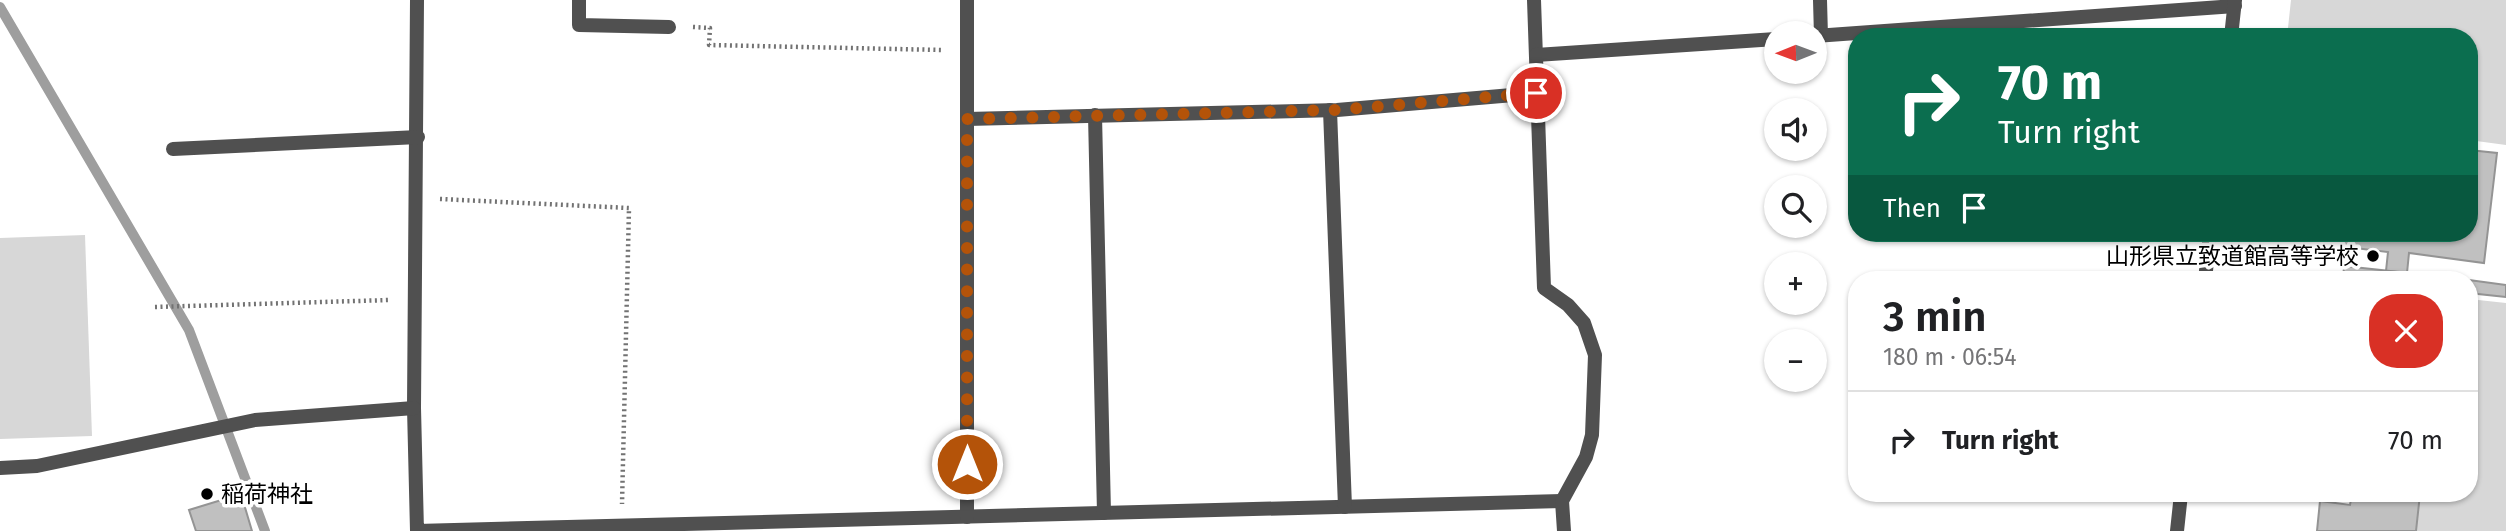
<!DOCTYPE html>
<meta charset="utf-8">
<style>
:root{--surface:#fff;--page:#f2f2f2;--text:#202124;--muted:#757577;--line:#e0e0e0}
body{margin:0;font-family:"Fira Sans","Noto Sans JP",sans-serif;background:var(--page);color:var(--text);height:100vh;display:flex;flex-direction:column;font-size:26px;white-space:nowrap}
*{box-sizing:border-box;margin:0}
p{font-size:23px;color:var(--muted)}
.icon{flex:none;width:38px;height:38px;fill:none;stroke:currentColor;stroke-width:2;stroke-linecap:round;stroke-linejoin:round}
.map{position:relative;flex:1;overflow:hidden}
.details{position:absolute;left:1848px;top:271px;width:630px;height:231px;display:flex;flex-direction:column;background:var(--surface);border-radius:28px;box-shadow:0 2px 5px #0004}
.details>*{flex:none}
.top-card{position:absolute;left:1848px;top:28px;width:630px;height:214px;border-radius:28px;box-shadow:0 2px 5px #0004;background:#0b6e4f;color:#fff;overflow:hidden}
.needle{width:46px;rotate:269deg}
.fabs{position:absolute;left:1764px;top:21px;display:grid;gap:14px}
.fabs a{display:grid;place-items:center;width:63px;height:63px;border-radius:50%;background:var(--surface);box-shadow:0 2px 5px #0004;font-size:35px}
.pin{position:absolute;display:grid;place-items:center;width:60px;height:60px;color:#fff;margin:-30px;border:4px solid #fff;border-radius:50%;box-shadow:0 2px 7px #0007}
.me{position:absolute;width:77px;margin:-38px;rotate:0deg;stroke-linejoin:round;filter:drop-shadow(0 0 5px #0008)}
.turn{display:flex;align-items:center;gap:24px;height:147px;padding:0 35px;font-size:32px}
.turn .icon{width:91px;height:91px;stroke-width:2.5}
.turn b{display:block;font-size:49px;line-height:60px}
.then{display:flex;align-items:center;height:66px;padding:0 35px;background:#0003;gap:14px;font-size:26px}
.round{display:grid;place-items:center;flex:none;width:74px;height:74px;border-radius:28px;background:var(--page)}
.headline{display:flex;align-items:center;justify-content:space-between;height:119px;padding:0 35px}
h1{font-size:42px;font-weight:600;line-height:52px}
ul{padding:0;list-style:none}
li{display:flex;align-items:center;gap:21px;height:98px;padding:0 35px;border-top:2px solid var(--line)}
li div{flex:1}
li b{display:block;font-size:26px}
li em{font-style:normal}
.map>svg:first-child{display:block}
</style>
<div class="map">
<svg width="2506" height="531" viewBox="0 0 2506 531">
<rect width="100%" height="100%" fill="#fff"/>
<g fill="#d7d7d7">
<path d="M2291 0H2506V145L2469 140V37H2287Z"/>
<path d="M85 235 92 436 0 439V238Z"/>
<path d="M2469 299 2506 303V531H2416L2420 494H2469Z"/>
</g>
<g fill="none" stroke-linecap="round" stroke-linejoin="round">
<path stroke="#9e9e9e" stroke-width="10" d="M0 7 189 330 265 531"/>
</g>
<g fill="#c0c0c0" stroke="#949494" stroke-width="2">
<path d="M2469 150 2497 153 2484 263 2409 253 2407 273 2386 271 2388 252 2339 246 2340 233H2469Z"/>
<path d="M2344 266 2445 277V280H2343Z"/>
<path d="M2469 280 2506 285V297L2469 293Z"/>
<path d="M241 494 252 531H196L189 510Z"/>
<path d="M2352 494H2420L2416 531H2317L2320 501 2350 505Z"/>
</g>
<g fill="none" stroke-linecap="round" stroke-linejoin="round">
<g stroke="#727272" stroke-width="4.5" stroke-dasharray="2 3.5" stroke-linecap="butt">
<path d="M693 27 710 28 709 45 942 50"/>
<path d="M440 199 629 208 622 504"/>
<path d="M155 307 390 300"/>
</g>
<g stroke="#505050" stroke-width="14">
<path d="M417 0 414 408 417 531 1562 501"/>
<path d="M579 0V25L669 27"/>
<path d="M967 0V517"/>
<path d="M1534 0 1544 288 1568 305 1584 323 1595 355 1592 435 1586 457 1562 501 1564 531"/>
<path d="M1820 0 1821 36"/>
<path d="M1815 36 2235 6"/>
<path d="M2231 37 2235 0"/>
<path d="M1536 55 1776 39"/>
<path d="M1330 110 1345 507"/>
<path d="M1095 115 1104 513"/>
<path d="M967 119 1337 110 1536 93"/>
<path d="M173 149 418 137"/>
<path d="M2205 280 2210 233"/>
<path d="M0 468 37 466 255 420 414 408"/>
<path d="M2177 531 2181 494"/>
</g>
</g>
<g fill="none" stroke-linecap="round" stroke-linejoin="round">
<path stroke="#b45309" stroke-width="12" stroke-dasharray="0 21.6" d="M967 464V119L1337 110 1536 93"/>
</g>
<g fill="#000" stroke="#fff" stroke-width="2.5">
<circle cx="2373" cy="256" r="7"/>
<circle cx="207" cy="494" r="7"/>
</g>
<g text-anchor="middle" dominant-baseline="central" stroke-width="7" stroke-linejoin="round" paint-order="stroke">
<g font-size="23" fill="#000" stroke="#fff" text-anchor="end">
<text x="2359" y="256">山形県立致道館高等学校</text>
<text x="221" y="494" text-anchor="start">稲荷神社</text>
</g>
</g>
</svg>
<div class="fabs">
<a><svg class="needle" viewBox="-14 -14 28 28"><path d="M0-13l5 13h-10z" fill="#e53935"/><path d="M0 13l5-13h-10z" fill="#757577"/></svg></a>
<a><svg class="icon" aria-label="sound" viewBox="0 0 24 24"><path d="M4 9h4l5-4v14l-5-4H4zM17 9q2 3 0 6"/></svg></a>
<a><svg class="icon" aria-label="search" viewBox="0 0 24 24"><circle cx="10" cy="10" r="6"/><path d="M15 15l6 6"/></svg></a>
<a>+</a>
<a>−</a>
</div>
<div class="pin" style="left:1536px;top:93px;background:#d93025"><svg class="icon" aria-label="arrive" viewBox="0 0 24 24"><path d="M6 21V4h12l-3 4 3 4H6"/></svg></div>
<svg class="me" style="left:967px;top:464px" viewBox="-20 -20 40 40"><circle r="17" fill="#b45309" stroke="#fff" stroke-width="3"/><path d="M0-11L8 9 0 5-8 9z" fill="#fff"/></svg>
<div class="top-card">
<div class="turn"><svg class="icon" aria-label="right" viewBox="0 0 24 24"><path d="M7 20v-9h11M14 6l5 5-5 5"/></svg><div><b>70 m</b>Turn right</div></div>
<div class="then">Then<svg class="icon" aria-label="arrive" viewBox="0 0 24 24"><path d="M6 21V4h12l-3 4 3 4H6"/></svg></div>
</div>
<section class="details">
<div class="headline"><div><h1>3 min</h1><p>180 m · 06:54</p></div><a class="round" style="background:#d93025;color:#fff"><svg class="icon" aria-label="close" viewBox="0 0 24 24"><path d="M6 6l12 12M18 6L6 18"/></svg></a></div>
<ul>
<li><svg class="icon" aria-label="right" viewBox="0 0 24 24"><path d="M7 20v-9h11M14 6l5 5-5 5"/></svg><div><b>Turn right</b></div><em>70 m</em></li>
</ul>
</section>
</div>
